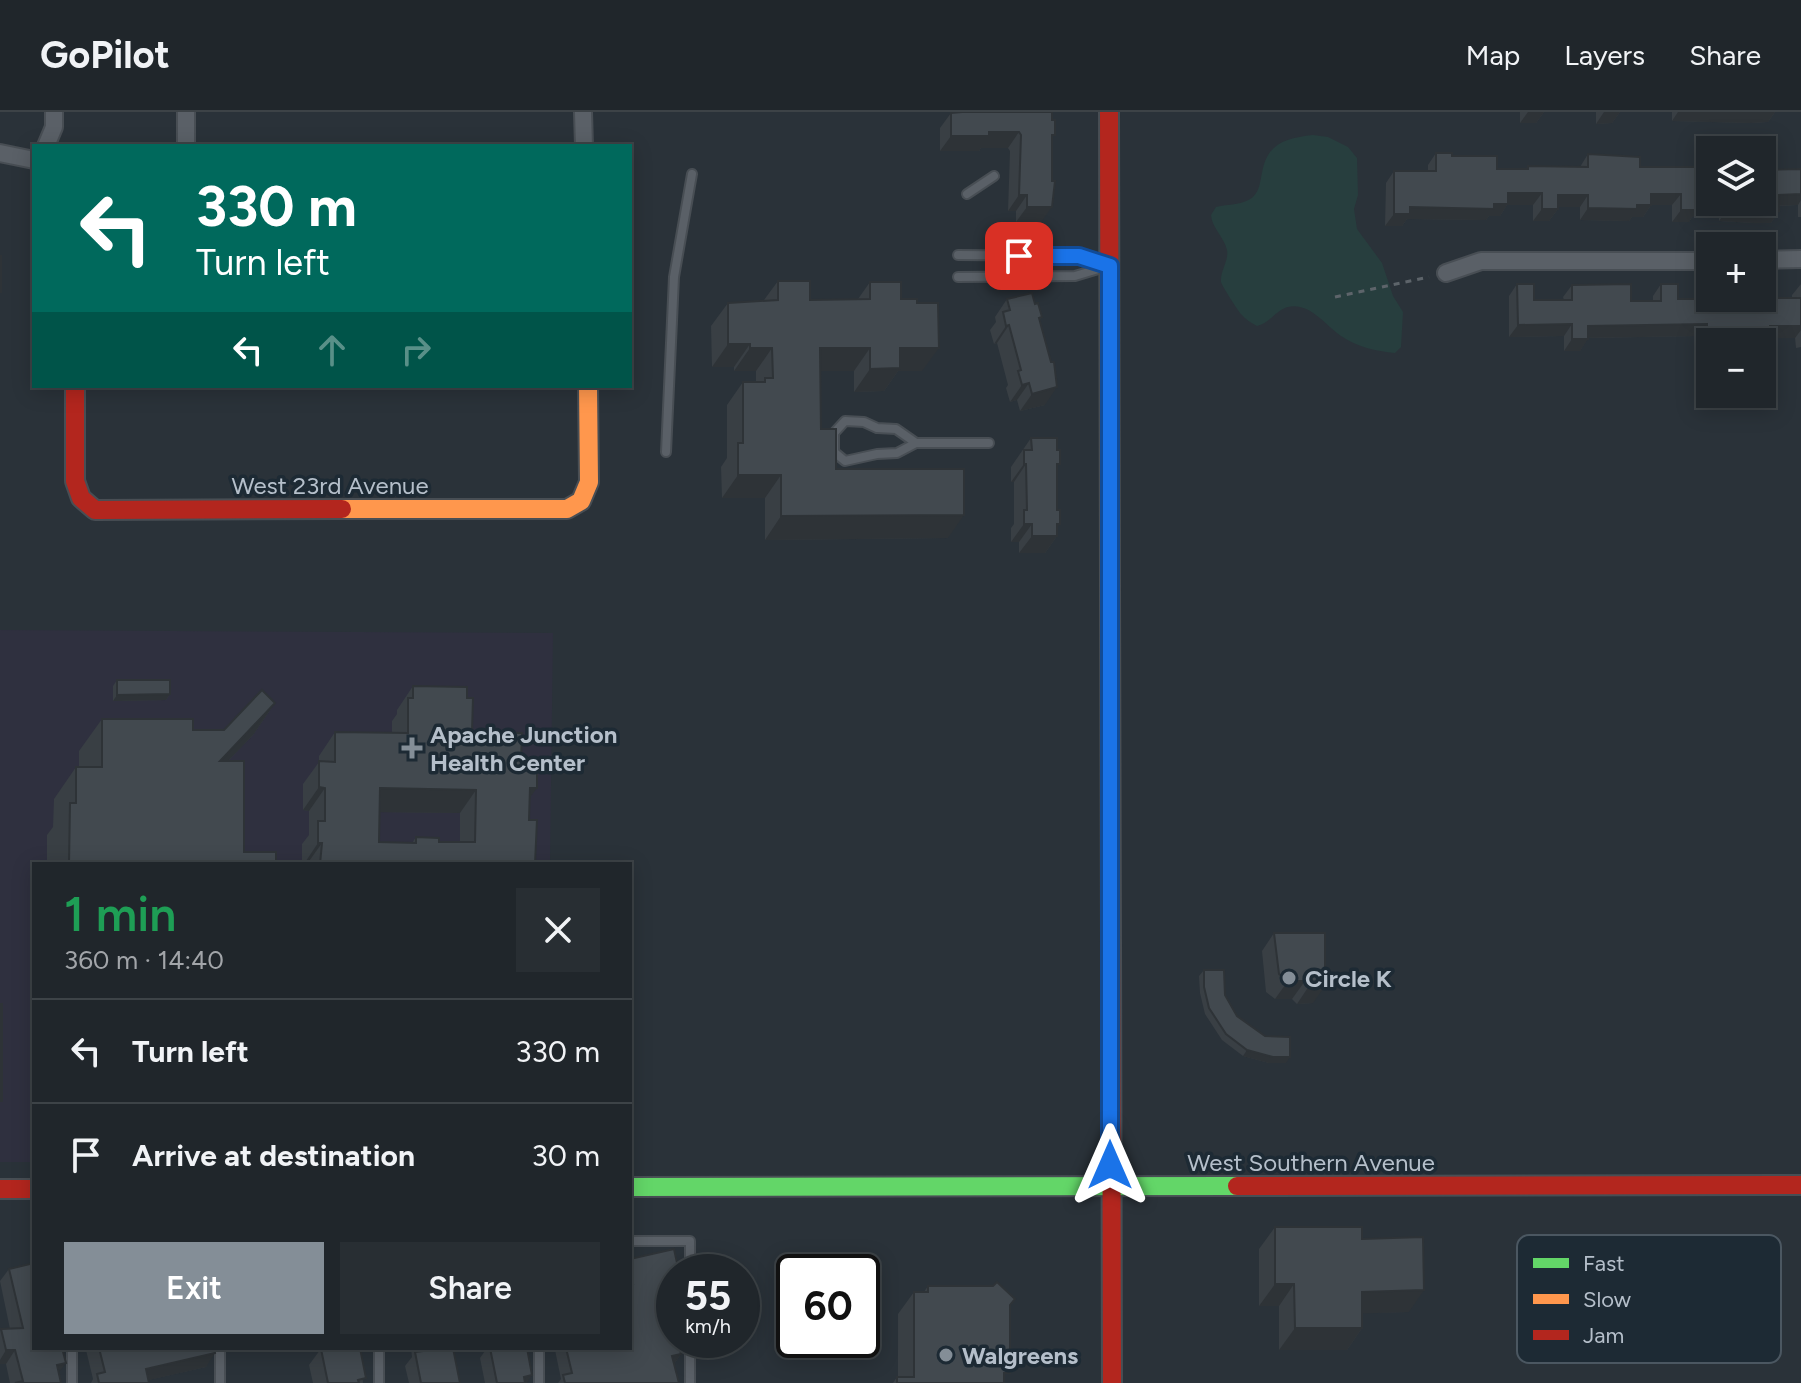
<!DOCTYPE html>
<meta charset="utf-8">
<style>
:root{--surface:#20262b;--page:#282e33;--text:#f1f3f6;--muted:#a2a5a9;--line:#3d4347;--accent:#848e97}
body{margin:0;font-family:Figtree,sans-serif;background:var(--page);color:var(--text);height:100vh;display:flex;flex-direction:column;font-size:30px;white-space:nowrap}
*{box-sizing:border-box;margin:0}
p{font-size:26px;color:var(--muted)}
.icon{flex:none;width:44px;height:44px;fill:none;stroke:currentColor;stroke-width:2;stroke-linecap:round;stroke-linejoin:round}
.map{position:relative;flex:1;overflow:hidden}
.drawer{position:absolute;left:32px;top:750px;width:600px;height:488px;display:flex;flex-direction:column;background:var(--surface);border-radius:0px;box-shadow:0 4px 20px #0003,0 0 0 2px var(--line)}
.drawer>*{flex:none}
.banner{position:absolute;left:32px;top:32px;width:600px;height:244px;border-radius:0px;box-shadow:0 4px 20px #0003,0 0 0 2px var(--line);background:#00695c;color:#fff;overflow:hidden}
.controls{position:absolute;left:1696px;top:24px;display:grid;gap:16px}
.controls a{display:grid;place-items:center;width:80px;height:80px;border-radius:0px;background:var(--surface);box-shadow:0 4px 20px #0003,0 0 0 2px var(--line);font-size:40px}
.speed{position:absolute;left:656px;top:1142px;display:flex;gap:16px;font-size:40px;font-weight:700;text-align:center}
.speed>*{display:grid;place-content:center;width:104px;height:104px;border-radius:50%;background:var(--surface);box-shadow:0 4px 20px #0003,0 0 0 2px var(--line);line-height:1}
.speed small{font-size:20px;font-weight:400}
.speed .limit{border:4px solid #111;border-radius:12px;background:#fff;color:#111}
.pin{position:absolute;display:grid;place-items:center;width:68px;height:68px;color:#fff;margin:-34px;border-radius:16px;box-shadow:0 4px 12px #0006}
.me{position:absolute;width:88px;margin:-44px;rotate:0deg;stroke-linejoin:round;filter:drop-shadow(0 0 6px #0008)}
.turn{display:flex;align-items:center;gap:28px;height:168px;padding:0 32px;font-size:36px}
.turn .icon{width:104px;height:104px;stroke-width:2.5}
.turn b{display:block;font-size:56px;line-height:68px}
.lanes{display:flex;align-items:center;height:76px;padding:0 32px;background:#0003;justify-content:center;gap:40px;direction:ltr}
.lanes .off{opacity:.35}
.round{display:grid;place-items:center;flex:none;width:84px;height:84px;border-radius:0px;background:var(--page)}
.headline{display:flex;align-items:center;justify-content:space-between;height:136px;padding:0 32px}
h1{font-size:48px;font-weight:600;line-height:60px;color:#1e9e55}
.action{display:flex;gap:16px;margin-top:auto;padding:16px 32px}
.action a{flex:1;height:92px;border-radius:0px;background:var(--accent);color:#fff;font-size:32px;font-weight:600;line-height:92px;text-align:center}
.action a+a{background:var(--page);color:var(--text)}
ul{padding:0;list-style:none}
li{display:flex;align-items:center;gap:24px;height:104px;padding:0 32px;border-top:2px solid var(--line)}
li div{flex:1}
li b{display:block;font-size:30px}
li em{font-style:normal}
header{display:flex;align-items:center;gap:48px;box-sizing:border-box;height:112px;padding:0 40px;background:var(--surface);border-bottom:2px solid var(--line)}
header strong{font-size:38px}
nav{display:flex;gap:44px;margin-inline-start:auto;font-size:28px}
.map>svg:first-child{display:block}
</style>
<header>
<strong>GoPilot</strong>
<nav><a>Map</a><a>Layers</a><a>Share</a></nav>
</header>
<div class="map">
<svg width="1801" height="1271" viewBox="0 0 1801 1271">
<rect width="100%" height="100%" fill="#2a3239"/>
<path fill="#2f303f" d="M0 518 553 521 550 752H34V1050H0Z"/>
<path fill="#273e3e" d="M1313 23 1328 25 1348 35 1357 46 1358 83 1354 97 1357 117 1382 151 1393 184 1403 200 1401 235 1395 241C1376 239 1357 235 1341 224 1326 214 1310 190 1288 195 1276 198 1270 211 1257 214 1251 211 1245 207 1241 202 1238 199 1221 172 1221 170 1220 159 1229 149 1227 138 1224 125 1212 116 1211 103L1216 95C1228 92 1244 93 1253 85 1260 78 1260 69 1262 61 1267 31 1286 26 1313 23Z"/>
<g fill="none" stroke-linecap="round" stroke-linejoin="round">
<defs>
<g id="lane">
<path d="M967 82 994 64"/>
<path d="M958 143 1079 144 1105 152"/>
<path d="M958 165 1075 164 1105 155"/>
<path d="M916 331 897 341 877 342 845 349 834 340V321L845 309 864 310 877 316 896 317 916 331H989"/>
<path d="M666 340 674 165 692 62"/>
<path d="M630 1129H690V1160"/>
<path d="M72 1236V1271"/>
<path d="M220 1236V1271"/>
<path d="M379 1236V1271"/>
<path d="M539 1236V1271"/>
<path d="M690 1271V1228"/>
</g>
<g id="street">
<path d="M186 0V34"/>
<path d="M583 0 584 34"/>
<path d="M46 34 54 15V0"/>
<path d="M0 41 34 48"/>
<path d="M1762 148 1801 147"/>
<path d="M1446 161 1481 149H1710"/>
</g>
<g id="fast">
<path d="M1110 475 1111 830"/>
<path d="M630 1075 1237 1074"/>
</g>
<path id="slow" d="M342 397H567L581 389 589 370 588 274"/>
<g id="jam">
<path d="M1109 0 1110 475"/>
<path d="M75 274V369L81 386 95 398 342 397"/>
<path d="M1111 830 1112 1271"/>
<path d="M1237 1074 1801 1073"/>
<path d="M0 1077H34"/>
</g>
</defs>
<use href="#lane" stroke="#484e54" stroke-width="12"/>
<use href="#street" stroke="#484e54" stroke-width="20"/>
<use href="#fast" stroke="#484e54" stroke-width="22"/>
<use href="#slow" stroke="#484e54" stroke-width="22"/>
<use href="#jam" stroke="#484e54" stroke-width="22"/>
<path stroke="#5d646a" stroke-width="3" stroke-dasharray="6 6" stroke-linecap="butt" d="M1335 185 1429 165"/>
<use href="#lane" stroke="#5a6067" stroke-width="8"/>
<use href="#street" stroke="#5a6067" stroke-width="16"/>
<use href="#fast" stroke="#63d668" stroke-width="18"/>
<use href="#slow" stroke="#ff974d" stroke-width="18"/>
<use href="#jam" stroke="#b3261e" stroke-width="18"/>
</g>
<g fill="#393f44" fill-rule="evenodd">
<path d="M958 0H1052V27L1041 110H1016V99H1008L1010 39 1008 36H981L979 39H940V16L951 1Z"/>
<path d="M1520 0H1544L1536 11H1520Z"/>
<path d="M1596 0H1620L1612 11 1596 12Z"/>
<path d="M1672 0H1775L1768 10 1751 11 1672 9Z"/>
<path d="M1436 41 1497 57H1526L1528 54 1580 55 1588 42 1640 55 1710 90 1801 57V105H1798V93L1779 94V99L1771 111H1754L1719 109V105H1692L1689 110H1672V93H1651L1643 105H1632L1629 109 1580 108V95H1558V97L1549 109H1533V93H1507L1500 104H1489L1486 108 1407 107 1402 114H1385L1386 71 1394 59H1428V53Z"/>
<path d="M778 169 810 188 858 187 870 170 901 187 922 259H898L884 279 854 280V259H820L821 317 836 357 948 426 765 428V386H722L721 355 727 346V293L743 270H756V259H734V255H712L711 214 728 191 764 188Z"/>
<path d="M1517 172 1534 188H1564L1563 185 1572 173 1631 189H1653V184L1661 172 1678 187H1699V184L1707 172 1723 189H1746V186H1792V183L1801 172V235L1796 236 1795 226H1770L1762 230H1746V227H1699V224L1588 226 1580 239H1564V224L1509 225V184Z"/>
<path d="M1007 187 1035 192 1042 205 1039 208 1045 293 1020 299 1017 288 1010 290 1006 276 1008 273 997 231 994 232 990 218 996 210 995 205Z"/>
<path d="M1031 326 1057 356V424L1045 441H1019V430H1011V416L1014 412V370H1011V355Z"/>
<path d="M117 568 170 582 166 588 113 589V574Z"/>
<path d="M413 574 467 586 472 620 521 649 530 686 529 708 535 752H302V732L309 723V699L303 698V672L319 650V644L335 620 392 621V609L397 602V598ZM379 700 460 701V730H439L416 725 412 731 379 730Z"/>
<path d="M275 591 253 623 228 649 244 740 276 752H47V723L53 715 54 687 76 655H79V639L102 607 193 618H224Z"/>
<path d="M1274 821H1325L1313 891 1297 892 1292 887H1275L1266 880 1262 839Z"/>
<path d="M1204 858 1225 883 1237 904 1286 951H1269L1243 944 1222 928 1205 902 1200 881 1199 864Z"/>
<path d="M1275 1115 1362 1127 1409 1200 1362 1201V1216L1347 1238H1279V1194H1259V1137Z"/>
<path d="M630 1147 674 1160V1228L681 1242 674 1252 679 1271H558L561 1267 555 1238 556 1236H630Z"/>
<path d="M9 1157 59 1261 61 1271H10L6 1252H0V1219L1 1217H10L0 1169Z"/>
<path d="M928 1174 1015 1187 1010 1194 1004 1271H893L897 1265H898V1202L914 1180H924Z"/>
<path d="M88 1236H214L206 1255 148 1268 149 1271H91L93 1267 86 1238Z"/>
<path d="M319 1236H360L363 1271H313L309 1253 320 1238Z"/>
<path d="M411 1236H453L460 1271H409L405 1254 412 1245Z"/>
<path d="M487 1236H527V1271H485L480 1246Z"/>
</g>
<g fill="#2e3337">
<path d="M1528 0H1544L1536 11H1520Z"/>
<path d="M1604 0H1620L1612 11 1596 12Z"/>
<path d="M1678 0H1775L1768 10 1751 11 1672 9Z"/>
<path d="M989 20H1019L1008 36H981L979 39H940L951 24Z"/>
<path d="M1508 81H1542L1533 93H1507L1500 104H1489L1486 108 1407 107 1402 114H1385L1394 102 1410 95 1494 92Z"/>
<path d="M1651 82H1681L1672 93H1651L1643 105H1632L1629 109 1580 108 1588 96Z"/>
<path d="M1801 82V88L1798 93 1770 94 1778 83Z"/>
<path d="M1019 83H1027L1016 99H1008Z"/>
<path d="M1558 83H1588L1580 95H1549Z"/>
<path d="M1697 93H1727L1719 105H1692L1689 110H1672L1681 98Z"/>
<path d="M1027 95H1052L1041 110H1016Z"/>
<path d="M1542 97H1558L1549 109H1533Z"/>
<path d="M1727 98 1779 99 1771 111H1754L1719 109Z"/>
<path d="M1572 212 1564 224 1509 225 1518 213Z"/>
<path d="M1707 212 1699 224 1580 226 1588 214Z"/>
<path d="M1009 213 997 231 994 232 1006 214Z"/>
<path d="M1770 214H1801V218L1795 226H1762Z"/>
<path d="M1707 215H1754L1746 227H1699Z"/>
<path d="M1572 227H1588L1580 239H1564Z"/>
<path d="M1754 227H1770L1762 238V230H1752Z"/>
<path d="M728 232H750L734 255H712Z"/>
<path d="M750 236H772L756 259H734Z"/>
<path d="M820 236H870L854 259H804Z"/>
<path d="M900 236H939L922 259H898L884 279 854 280 870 257Z"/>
<path d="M1029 271 1017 288 1010 290 1022 273Z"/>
<path d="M1057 275 1045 293 1020 299 1032 282Z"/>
<path d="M1024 352H1026L1014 370H1011Z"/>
<path d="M738 363H781L765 386H722Z"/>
<path d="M964 403 948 426 765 428 781 404Z"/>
<path d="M1024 412H1032L1019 430H1011Z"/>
<path d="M1057 412H1060L1052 424H1057L1045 441H1019L1032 424Z"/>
<path d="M170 582 166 588 113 589 117 583Z"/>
<path d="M275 591 253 623 197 681 220 649Z"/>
<path d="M319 675 325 676 309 699 303 698Z"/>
<path d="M380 676 476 678 460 701 363 700Z"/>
<path d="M530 676H537L520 699Z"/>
<path d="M318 731H322L307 752H304Z"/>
<path d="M1288 869H1305L1292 887H1275Z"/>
<path d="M1309 874H1325L1313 891 1297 892Z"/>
<path d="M1247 938 1290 945 1286 951H1269L1243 944Z"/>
<path d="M1275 1172H1294L1279 1194H1259Z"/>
<path d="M1424 1178 1409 1200 1347 1202 1362 1180Z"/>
<path d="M1295 1216H1362L1347 1238H1279Z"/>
<path d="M6 1238H15L6 1252H0V1248Z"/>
<path d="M215 1241 206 1255 136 1271 146 1257Z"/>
<path d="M681 1242 672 1255V1244Z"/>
<path d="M66 1251 56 1264 57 1253Z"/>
<path d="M532 1263 527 1271H520L524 1265Z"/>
</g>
<g fill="#42494f" stroke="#2e3337" stroke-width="2" fill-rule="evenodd">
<path d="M962 0H1052V8H1055V23H1052V69H1055L1052 95H1027V83H1019L1021 23 1019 20H989V24H951V1Z"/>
<path d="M1436 41H1452V44H1497V57H1528V54L1588 55V42L1640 45V55H1710V90H1762V58L1801 57V82L1778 83 1779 99H1763L1727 98V93H1697V98H1681V82H1651V93H1637V97L1588 96V83H1558V97H1542V81H1508V92H1494V97L1410 95V102H1394V59H1436Z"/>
<rect x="0" y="144" width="1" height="36"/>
<path d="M778 169H810V188L870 187V170H901V187H917V191H938L939 236H900V256L870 257V236H820L821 317H836V357H964V403L781 404V363H738V331H743V270H765V266H773L772 236H750V232H728V191L778 188Z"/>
<path d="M1517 172H1534V188H1572V173L1631 172V189H1661V172H1678V187H1707V172H1710V186H1723V189H1754V186H1762V173H1770V186H1801V214H1770V227H1754V215H1707V212L1588 214V227H1572V212L1518 213Z"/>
<path d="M1032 181 1035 192 1038 191 1042 205 1039 206 1051 250H1054L1057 275 1032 282 1029 271 1022 273 1018 259 1021 258 1009 213 1006 214 1003 200 1010 198 1007 187Z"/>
<path d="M1031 326H1057V338H1060V352H1057V398H1060V412H1057V424H1032V412H1024V398H1027L1026 352H1024V338H1032Z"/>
<path d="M117 568H170V582L117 583Z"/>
<path d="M413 574 467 575V586H473L472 620 522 621 521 649H537V676H530L529 708H537L535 752H320L322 731H318V709H325V676L319 675V649L335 650V620L408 621V586H413ZM380 676 476 678 475 730H439V726L416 725V731L379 730Z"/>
<path d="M262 578 275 591 220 649H244V740H276V752H69L70 691H76V655H102V607H193V618H224Z"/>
<path d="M1274 821H1325V874H1309L1305 869H1288L1279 862Z"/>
<path d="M1204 858H1224L1225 883 1237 904 1265 924 1290 925V945H1273L1247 938 1226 922 1209 896 1204 875Z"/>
<rect x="0" y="892" width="2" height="97"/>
<path d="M1275 1115H1362V1127L1423 1125 1424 1178 1362 1180V1216H1295L1294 1172H1275Z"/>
<path d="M674 1137 679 1160H674V1168H673L674 1174V1228H678L681 1242 672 1244 679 1271H565L563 1263 572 1261 566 1236H630V1172H633L630 1159V1147Z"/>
<path d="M34 1151V1236H62L66 1251 57 1253 61 1271H15L23 1269 15 1238H6L1 1217 23 1216 9 1157Z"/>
<path d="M997 1170 1015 1187 1010 1193V1261H1004V1271H897V1265H914V1180H928V1174H993Z"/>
<path d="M99 1236H214L215 1241 146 1257 149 1271H99L97 1262 105 1260Z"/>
<path d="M325 1236H360L366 1266 358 1268 359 1271H328L321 1237Z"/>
<path d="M423 1236H453L460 1271H421L415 1240 424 1239Z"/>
<path d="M490 1236H527L532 1263 524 1265 525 1271H497Z"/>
</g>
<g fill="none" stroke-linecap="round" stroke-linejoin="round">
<defs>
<path id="route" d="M1019 144H1079L1110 154V1053"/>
</defs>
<use href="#route" stroke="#114b97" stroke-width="20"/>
<use href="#route" stroke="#1a73e8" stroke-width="14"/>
</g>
<g fill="#848e97" stroke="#1d2a34" stroke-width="3">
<path d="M408 624h8v8h8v8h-8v8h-8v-8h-8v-8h8z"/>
<circle cx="1289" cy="866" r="8"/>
<circle cx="946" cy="1243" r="8"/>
</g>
<g text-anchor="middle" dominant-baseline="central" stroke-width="7" stroke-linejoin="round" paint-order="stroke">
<g font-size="24" fill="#b5bfca" stroke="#1d2a34">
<text x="330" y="373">West 23rd Avenue</text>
<text x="1311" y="1050">West Southern Avenue</text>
</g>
<g font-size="24" font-weight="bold" fill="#b5bfca" stroke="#1d2a34" text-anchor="start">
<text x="430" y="622">Apache Junction<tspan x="430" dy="28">Health Center</tspan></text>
<text x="1305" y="866">Circle K</text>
<text x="962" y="1243">Walgreens</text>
</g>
</g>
<rect x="1517" y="1123" width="264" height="128" rx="12" fill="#1d2a34" stroke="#4b5761" stroke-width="2"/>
<rect x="1533" y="1146" width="36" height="10" fill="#63d668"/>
<rect x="1533" y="1182" width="36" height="10" fill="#ff974d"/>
<rect x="1533" y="1218" width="36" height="10" fill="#b3261e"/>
<g font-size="22" fill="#b5bfca">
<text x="1583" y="1159">Fast</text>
<text x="1583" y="1195">Slow</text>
<text x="1583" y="1231">Jam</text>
</g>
</svg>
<div class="controls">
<a><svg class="icon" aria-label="layers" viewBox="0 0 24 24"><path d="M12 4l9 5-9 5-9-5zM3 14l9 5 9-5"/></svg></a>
<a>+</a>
<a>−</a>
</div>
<div class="speed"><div>55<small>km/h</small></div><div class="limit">60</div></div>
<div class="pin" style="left:1019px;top:144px;background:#d93025"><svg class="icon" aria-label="arrive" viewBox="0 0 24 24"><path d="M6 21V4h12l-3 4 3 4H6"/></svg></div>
<svg class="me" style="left:1110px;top:1053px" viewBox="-20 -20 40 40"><path d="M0-17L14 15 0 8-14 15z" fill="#1a73e8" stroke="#fff" stroke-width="4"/></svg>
<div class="banner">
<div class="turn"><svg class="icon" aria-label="left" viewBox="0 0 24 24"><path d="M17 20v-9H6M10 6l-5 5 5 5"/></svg><div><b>330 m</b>Turn left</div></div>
<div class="lanes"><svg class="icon" aria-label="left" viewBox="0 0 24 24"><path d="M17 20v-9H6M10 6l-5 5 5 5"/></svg><svg class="icon off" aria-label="ahead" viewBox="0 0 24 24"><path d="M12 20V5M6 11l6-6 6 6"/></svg><svg class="icon off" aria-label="right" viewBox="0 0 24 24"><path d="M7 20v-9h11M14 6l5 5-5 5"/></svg></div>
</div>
<section class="drawer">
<div class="headline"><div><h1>1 min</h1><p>360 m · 14:40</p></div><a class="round"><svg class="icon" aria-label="close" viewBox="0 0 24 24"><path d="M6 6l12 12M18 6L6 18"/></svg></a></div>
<ul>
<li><svg class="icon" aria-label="left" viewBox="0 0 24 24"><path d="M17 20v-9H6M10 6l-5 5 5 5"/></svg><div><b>Turn left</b></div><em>330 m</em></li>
<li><svg class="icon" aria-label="arrive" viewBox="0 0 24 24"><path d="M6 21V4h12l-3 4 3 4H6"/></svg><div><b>Arrive at destination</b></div><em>30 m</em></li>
</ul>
<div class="action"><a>Exit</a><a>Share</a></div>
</section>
</div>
